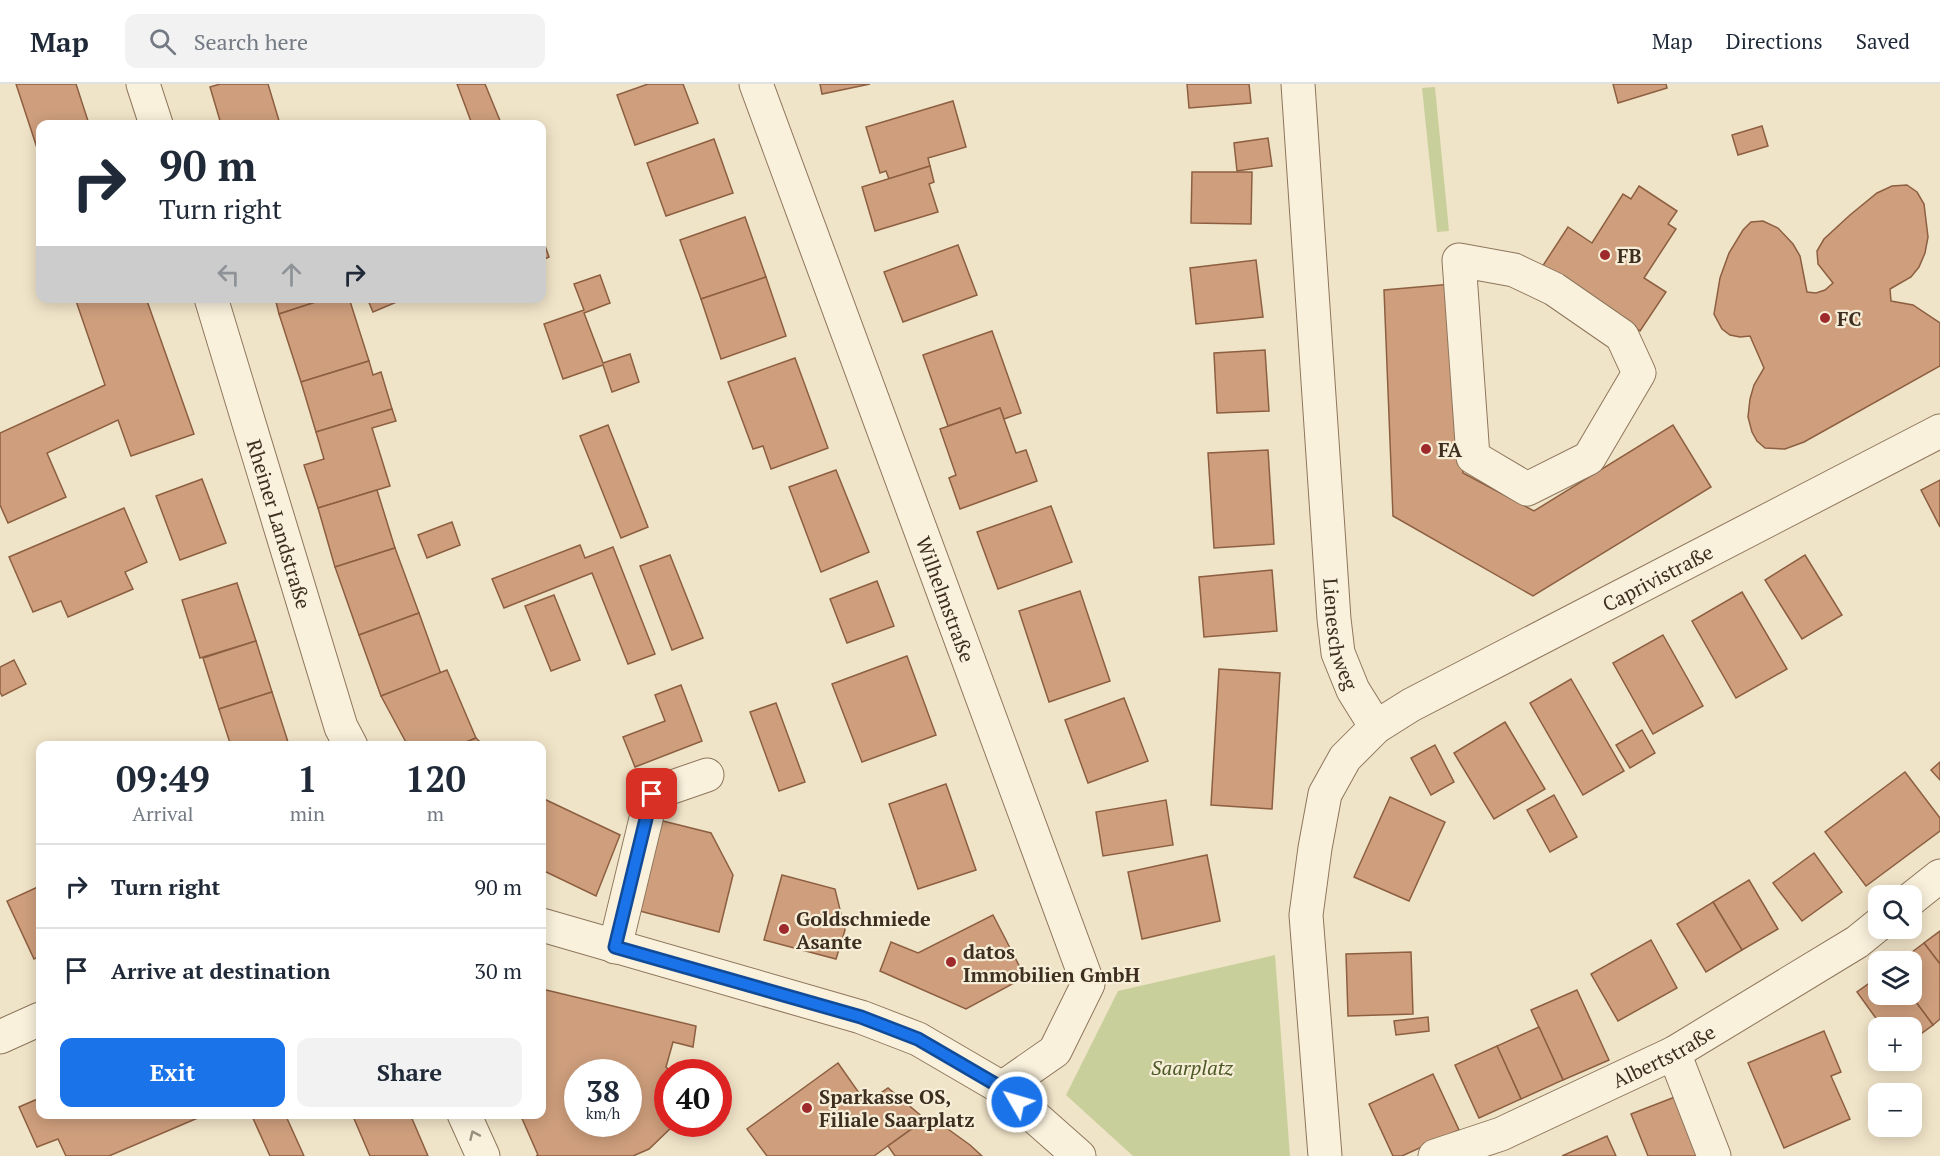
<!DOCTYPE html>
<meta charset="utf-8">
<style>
:root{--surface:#fff;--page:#f2f2f3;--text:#1f2937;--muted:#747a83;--line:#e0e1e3;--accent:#1a73e8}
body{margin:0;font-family:"PT Serif",serif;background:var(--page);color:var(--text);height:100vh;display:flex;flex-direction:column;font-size:22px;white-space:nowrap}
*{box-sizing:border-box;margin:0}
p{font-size:20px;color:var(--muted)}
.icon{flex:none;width:33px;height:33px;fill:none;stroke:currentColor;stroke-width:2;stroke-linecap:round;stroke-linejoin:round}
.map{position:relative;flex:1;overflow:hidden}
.panel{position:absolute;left:36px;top:657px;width:510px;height:378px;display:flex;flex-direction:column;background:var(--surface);border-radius:12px;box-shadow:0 3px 15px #0003}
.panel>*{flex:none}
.guide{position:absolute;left:36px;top:36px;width:510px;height:183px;border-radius:12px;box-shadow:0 3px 15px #0003;background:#fff;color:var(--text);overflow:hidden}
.tools{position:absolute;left:1868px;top:801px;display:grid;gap:12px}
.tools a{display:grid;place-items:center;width:54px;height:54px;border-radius:12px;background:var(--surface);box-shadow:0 3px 15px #0003;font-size:30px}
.speed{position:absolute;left:564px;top:975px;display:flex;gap:12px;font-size:30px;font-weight:700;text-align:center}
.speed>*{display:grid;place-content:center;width:78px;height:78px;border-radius:50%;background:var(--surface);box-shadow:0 3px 15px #0003;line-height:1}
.speed small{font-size:15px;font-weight:400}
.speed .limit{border:9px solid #d22;background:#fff;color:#111}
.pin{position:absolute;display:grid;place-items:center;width:51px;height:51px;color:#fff;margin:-26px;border-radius:12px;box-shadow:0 3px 9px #0006}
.me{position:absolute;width:66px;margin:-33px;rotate:308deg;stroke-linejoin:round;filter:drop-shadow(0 0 4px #0008)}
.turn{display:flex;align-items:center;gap:21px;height:126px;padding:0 24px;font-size:27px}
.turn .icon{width:78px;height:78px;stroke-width:2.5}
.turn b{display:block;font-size:42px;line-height:51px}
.lanes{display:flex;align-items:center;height:57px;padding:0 24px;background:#0003;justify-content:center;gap:30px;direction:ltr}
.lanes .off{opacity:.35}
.eta{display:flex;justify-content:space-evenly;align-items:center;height:102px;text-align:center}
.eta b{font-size:36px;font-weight:700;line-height:42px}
.primary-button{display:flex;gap:12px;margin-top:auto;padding:12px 24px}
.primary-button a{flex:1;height:69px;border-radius:12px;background:var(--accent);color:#fff;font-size:24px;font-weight:700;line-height:69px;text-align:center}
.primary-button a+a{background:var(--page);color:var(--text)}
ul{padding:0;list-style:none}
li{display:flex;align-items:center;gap:18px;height:84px;padding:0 24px;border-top:2px solid var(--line)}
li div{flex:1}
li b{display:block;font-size:22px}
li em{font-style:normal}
header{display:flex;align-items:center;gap:36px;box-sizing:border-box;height:84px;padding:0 30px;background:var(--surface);border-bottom:2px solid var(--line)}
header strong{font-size:28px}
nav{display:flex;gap:33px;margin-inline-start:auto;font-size:21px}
.search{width:420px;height:54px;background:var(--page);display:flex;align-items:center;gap:15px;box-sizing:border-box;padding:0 21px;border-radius:12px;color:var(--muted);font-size:22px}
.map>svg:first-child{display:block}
</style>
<header>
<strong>Map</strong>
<div class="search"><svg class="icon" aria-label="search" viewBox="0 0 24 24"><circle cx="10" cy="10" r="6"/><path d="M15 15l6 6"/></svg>Search here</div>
<nav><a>Map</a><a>Directions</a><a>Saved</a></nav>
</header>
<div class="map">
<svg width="1940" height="1072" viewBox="0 0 1940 1072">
<rect width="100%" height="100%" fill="#f0e4c8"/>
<g fill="#c9cf9b">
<path d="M1435 3 1449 147 1437 148 1422 4Z"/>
<path d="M1275 871 1290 1072H1133L1066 1011 1118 907Z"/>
</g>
<g fill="#cf9f7d" stroke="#8d5f41" stroke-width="1.5" fill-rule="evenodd">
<path d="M16 0H76L89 40H40V73Z"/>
<path d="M220 0H268L280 40H221L210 3Z"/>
<path d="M457 0H485L501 39 472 40Z"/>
<path d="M648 0H683L698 39 635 61 617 11Z"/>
<path d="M820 0H870L822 10Z"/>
<path d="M1187 0H1249L1251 19 1189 24Z"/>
<path d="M1613 0H1666L1667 4 1618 19Z"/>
<path d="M953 17 966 63 928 74 930 82 889 95 886 87 880 89 866 43Z"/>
<path d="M1762 42 1768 62 1738 71 1732 51Z"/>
<path d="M1268 54 1272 82 1237 87 1234 59Z"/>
<path d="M714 55 733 109 666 132 647 79Z"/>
<path d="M930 82 934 98 929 100 938 128 875 147 862 103Z"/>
<path d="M1192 88H1252L1251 140 1191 139Z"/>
<path d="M1907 101 1917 108 1924 120 1928 153 1925 169 1919 183 1911 193 1890 205 1891 217 1913 221 1940 239V282L1804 358 1785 365 1765 364 1757 357 1752 348 1748 333 1750 315 1754 301 1764 284 1750 252 1740 253 1730 251 1722 245 1714 230 1720 194 1729 169 1743 146 1751 138 1763 137 1778 144 1793 160 1800 172 1807 208 1816 209 1825 206 1833 199 1818 180 1817 167 1824 155 1850 131 1877 109 1892 102Z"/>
<path d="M1639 102 1677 127 1668 140 1676 145 1644 194 1666 208 1640 247 1542 183 1568 143 1592 159 1623 110 1631 115Z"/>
<path d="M745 133 766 193 701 215 680 156Z"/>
<path d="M542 153 549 173 542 176Z"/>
<path d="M958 161 977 211 903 238 884 188Z"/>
<path d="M1256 176 1263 233 1196 240 1190 184Z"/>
<path d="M600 191 610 219 584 229 603 279 630 270 639 298 612 308 603 281 563 295 544 240 584 226 574 200Z"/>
<path d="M766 193 786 252 721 275 701 215Z"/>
<path d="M1452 200 1463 389 1534 427 1673 341 1711 403 1533 512 1393 432 1384 206Z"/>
<path d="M75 214H146L194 350 131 372 118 336 47 369 66 413 8 439 0 421V349L105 301Z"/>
<path d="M275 214H328L279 230Z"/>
<path d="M328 214H349L369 277 301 298 279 230Z"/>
<path d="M367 214H406L373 228Z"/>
<path d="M992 247 1021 329 1004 335 1000 324 948 342 923 271Z"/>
<path d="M1265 266 1269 327 1217 329 1214 269Z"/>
<path d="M795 274 828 364 771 385 763 362 753 365 728 298Z"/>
<path d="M369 277 373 291 381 288 392 325 316 348 301 298Z"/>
<path d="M1000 324 1016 369 1026 366 1037 397 960 425 949 394 956 391 940 345Z"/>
<path d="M392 325 396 337 372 344 390 402 318 424 304 381 324 375 316 348Z"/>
<path d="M608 341 648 443 621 454 580 352Z"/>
<path d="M1268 366 1274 460 1214 464 1208 369Z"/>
<path d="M836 386 869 468 821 488 789 403Z"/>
<path d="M202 395 226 459 180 476 156 412Z"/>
<path d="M1940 396V443L1921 406Z"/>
<path d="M377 406 395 464 335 483 318 424Z"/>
<path d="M1051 422 1072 478 998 505 977 448Z"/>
<path d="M124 424 147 478 125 488 133 505 68 533 61 517 33 528 9 473Z"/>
<path d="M452 438 460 461 427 474 418 451Z"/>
<path d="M580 461 585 474 613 463 655 570 628 580 592 489 504 524 492 495Z"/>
<path d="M395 464 419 529 359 551 335 483Z"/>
<path d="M670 471 703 554 672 566 640 482Z"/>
<path d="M1805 471 1842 531 1802 555 1765 496Z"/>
<path d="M1272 486 1277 547 1204 553 1199 493Z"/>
<path d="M877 497 894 542 847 559 830 515Z"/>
<path d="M237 499 256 557 200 574 182 516Z"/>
<path d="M1080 507 1110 597 1049 618 1019 527Z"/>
<path d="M1742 508 1787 585 1736 614 1692 537Z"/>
<path d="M554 511 580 576 551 587 525 522Z"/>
<path d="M419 529 441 590 381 612 359 551Z"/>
<path d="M1663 551 1703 622 1653 650 1613 579Z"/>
<path d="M256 557 272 608 219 625 203 574Z"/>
<path d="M907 572 936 651 862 678 832 600Z"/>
<path d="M14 576 26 600 2 612 0 608V583Z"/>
<path d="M1219 585 1280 589 1272 725 1211 721Z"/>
<path d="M447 586 476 654 457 662H408L381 612Z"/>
<path d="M1571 595 1624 687 1583 711 1530 619Z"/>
<path d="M681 601 702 657 635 683 623 653 665 637 655 611Z"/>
<path d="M272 608 288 658 279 662H231L219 625Z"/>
<path d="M1124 614 1148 677 1088 699 1065 636Z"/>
<path d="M776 619 805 698 779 707 750 628Z"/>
<path d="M1505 638 1545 705 1494 735 1454 669Z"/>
<path d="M1642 646 1655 669 1630 684 1616 661Z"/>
<path d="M476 654 484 662H457Z"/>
<path d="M1435 661 1454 698 1431 711 1411 674Z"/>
<path d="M1940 678V696L1931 686Z"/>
<path d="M1905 688 1940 734V747L1866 802 1825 748Z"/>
<path d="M946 700 976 786 918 805 889 720Z"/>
<path d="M1554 711 1577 753 1550 768 1527 726Z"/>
<path d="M1390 713 1445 738 1409 817 1354 793Z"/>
<path d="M542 714 620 751 596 812 542 786Z"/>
<path d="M1166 716 1173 761 1103 772 1096 728Z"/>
<path d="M659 736 711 749 733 791 719 848 636 826Z"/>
<path d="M1814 769 1842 808 1802 837 1773 799Z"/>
<path d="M1207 771 1220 837 1142 855 1128 788Z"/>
<path d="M782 791 835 805 845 846 836 875 764 856Z"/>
<path d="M1749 796 1778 845 1742 866 1713 818Z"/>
<path d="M40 802V872L34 875 7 817Z"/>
<path d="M1713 818 1742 866 1706 888 1677 840Z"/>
<path d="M993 831 1025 893 966 925 880 887 891 858 918 869Z"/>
<path d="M1940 847V880L1924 859Z"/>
<path d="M1651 856 1677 904 1618 937 1591 890Z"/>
<path d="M1924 859 1940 880V935L1933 941 1910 910 1911 878H1899Z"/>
<path d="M1411 868 1413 930 1348 932 1346 870Z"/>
<path d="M1878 893V910H1910L1933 941 1911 957V944H1883L1857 908Z"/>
<path d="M542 905 696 942 693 963 673 958 666 983 671 988H668V1040H675L649 1065 633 1072H536L538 1071 520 1030H542ZM578 988H628V1040H578Z"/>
<path d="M1577 906 1609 976 1563 996 1531 926Z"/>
<path d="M1428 933 1429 947 1396 951 1394 937Z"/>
<path d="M1539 943 1563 996 1521 1015 1497 962Z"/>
<path d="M1824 947 1841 988 1831 992 1850 1035 1784 1064 1748 979Z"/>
<path d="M1497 962 1521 1015 1479 1034 1455 981Z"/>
<path d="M838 979 866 1019 888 1004 925 1035 874 1072H767L747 1045Z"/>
<path d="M1433 990 1459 1046 1402 1072H1393L1369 1020Z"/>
<path d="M1680 1011 1703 1072H1648L1631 1030Z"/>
<path d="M40 1014V1030H199L200 1033 109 1072H66L58 1055 37 1063 19 1023Z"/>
<path d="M251 1030H285L304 1072H270Z"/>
<path d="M352 1030H410L428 1072H370Z"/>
<path d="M930 1032 970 1061 982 1072H895L888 1062Z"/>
<path d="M1607 1052 1616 1072H1562Z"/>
</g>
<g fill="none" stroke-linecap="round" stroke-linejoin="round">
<defs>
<g id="minor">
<path d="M143 0 156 40"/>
<path id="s1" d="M756 0 1088 900 1055 967 1002 1004"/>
<path id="s2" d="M1298 0 1334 535 1338 569 1353 606 1376 643"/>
<path d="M1459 176 1514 186 1554 205 1622 252 1639 289 1589 374 1527 405 1473 373Z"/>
<path id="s3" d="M211 214 341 643 351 662"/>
<path d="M1911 815 1940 792"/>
<path d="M542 841 861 933 918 955 1002 1004 1079 1072"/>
<path d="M615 863 652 710 707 691"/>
<path d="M0 953 40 935"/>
<path d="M1674 969 1714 1072"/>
<path d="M464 1030 483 1072"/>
<path id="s4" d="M1325 1072 1306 831 1315 764 1325 710 1345 674 1376 643 1411 621 1940 347"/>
<path id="s5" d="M1435 1072 1501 1050 1674 969 1857 858 1878 841"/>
</g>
</defs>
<use href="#minor" stroke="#8d765c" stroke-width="35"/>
<use href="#minor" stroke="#faf1dc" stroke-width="33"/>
</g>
<defs><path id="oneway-chevron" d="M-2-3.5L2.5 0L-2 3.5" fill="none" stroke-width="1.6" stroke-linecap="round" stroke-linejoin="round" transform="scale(1.5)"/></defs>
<use stroke="#9c907e" href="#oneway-chevron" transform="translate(474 1051) rotate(-114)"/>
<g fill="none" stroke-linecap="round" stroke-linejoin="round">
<defs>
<path id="route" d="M652 710 615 863 861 933 918 955 1002 1004 1017 1018"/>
</defs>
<use href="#route" stroke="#114b97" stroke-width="15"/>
<use href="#route" stroke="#1a73e8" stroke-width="10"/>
</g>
<g fill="#9e2a2b" stroke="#f7eed8" stroke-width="2">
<circle cx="1605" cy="171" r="6"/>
<circle cx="1825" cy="234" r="6"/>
<circle cx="1426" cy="365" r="6"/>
<circle cx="784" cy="845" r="6"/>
<circle cx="951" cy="878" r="6"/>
<circle cx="807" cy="1024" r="6"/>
</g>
<g text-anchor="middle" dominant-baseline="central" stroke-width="4.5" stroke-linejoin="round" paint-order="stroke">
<g font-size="20" font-weight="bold" fill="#3d2e20" stroke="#f7eed8" text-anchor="start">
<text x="1617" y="171">FB</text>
<text x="1837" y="234">FC</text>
<text x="1438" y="365">FA</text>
<text x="796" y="834">Goldschmiede<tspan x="796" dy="23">Asante</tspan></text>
<text x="963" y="867">datos<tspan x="963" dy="23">Immobilien GmbH</tspan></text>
<text x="819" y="1012">Sparkasse OS,<tspan x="819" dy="23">Filiale Saarplatz</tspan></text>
</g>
<g font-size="20" fill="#3d2e20" stroke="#f7eed8">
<text stroke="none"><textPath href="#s3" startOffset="236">Rheiner Landstraße</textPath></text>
<text stroke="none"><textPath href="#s4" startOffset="768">Caprivistraße</textPath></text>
<text stroke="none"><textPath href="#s1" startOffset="549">Wilhelmstraße</textPath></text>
<text stroke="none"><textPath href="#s2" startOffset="552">Lieneschweg</textPath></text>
<text stroke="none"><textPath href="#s5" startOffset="250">Albertstraße</textPath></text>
</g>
<g font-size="20" font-style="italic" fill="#4d5a26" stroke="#f7eed8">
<text x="1192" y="983">Saarplatz</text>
</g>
</g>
</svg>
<div class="tools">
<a><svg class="icon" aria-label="search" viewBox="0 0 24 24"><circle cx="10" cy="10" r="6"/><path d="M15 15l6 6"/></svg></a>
<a><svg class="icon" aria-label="layers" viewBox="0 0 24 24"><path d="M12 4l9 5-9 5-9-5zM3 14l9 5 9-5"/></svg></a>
<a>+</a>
<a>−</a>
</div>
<div class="speed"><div>38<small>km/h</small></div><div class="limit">40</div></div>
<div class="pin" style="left:652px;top:710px;background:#d93025"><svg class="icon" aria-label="arrive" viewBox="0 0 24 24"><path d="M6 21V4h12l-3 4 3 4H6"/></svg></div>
<svg class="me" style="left:1017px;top:1018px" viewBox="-20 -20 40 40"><circle r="17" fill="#1a73e8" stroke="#fff" stroke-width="3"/><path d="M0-11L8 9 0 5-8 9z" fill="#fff"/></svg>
<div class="guide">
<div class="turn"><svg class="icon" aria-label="right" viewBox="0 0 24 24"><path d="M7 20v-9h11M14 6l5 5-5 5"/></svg><div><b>90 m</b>Turn right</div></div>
<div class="lanes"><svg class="icon off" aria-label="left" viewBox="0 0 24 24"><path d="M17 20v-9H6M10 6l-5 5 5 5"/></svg><svg class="icon off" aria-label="ahead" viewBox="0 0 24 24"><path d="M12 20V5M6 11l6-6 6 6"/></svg><svg class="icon" aria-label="right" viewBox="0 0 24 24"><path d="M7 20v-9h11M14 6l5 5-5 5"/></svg></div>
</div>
<section class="panel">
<div class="eta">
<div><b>09:49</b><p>Arrival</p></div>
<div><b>1</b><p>min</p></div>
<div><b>120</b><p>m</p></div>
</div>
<ul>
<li><svg class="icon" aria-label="right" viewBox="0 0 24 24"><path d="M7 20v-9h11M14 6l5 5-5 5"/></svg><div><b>Turn right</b></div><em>90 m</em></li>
<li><svg class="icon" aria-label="arrive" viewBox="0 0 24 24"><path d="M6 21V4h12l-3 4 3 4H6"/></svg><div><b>Arrive at destination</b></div><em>30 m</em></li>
</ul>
<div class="primary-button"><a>Exit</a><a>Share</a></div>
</section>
</div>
